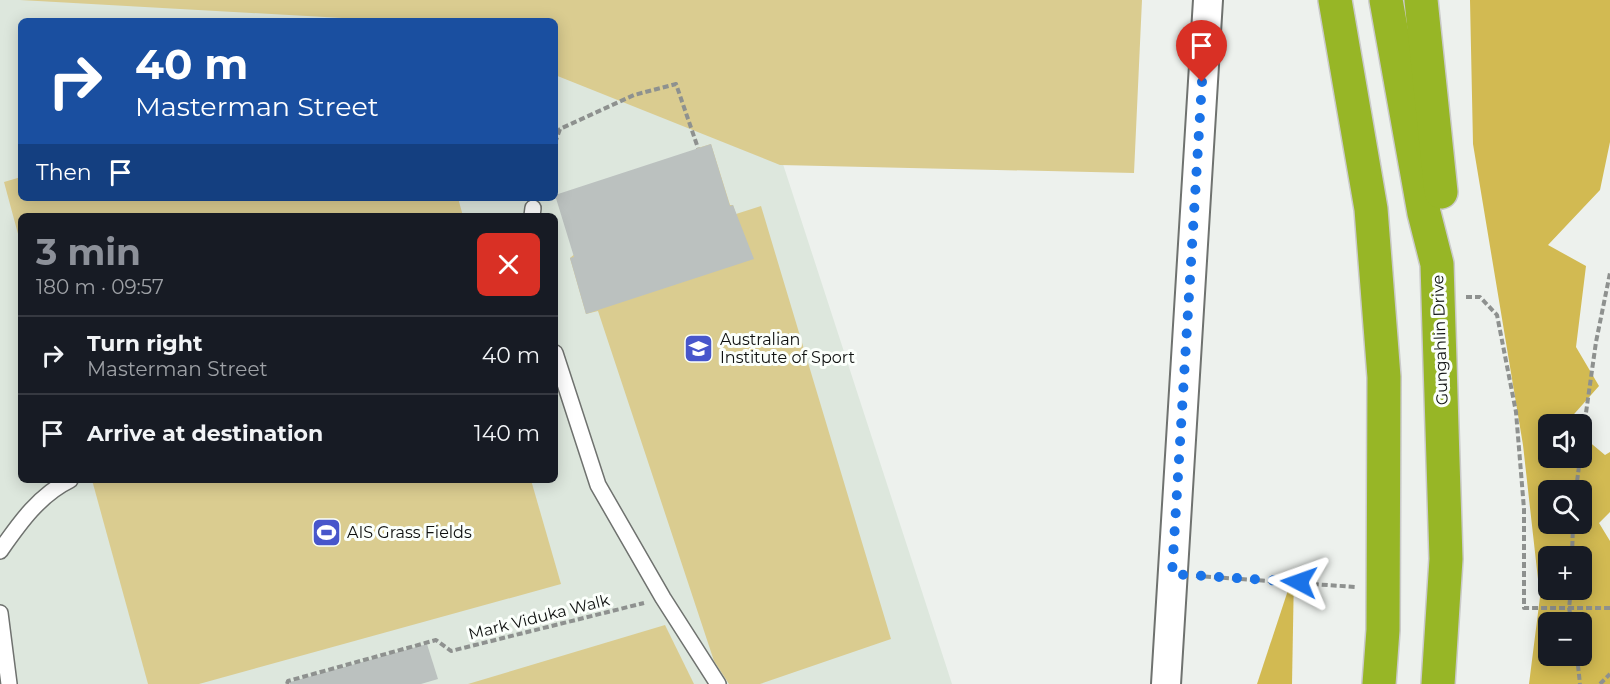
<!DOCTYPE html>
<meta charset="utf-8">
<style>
:root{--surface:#171b24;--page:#20242c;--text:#f1f3f6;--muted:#9ea1a6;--line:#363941;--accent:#8c9099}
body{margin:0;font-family:Montserrat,sans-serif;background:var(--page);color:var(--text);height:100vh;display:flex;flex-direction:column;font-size:22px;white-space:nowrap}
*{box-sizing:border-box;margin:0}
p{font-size:20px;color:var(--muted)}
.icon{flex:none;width:33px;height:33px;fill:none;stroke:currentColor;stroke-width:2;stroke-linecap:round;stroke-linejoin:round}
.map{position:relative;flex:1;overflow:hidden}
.sheet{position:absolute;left:18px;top:213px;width:540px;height:270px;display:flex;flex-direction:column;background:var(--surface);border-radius:9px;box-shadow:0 3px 15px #0003}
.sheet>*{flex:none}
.guide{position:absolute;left:18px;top:18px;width:540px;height:183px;border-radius:9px;box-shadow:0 3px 15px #0003;background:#1a4fa0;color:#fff;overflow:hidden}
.buttons{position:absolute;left:1538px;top:414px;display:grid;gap:12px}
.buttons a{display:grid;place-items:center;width:54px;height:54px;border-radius:9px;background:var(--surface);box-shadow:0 3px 15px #0003;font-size:30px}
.pin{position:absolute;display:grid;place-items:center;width:51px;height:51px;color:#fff;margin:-62px -26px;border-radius:50% 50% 50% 0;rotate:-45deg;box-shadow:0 0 6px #0007}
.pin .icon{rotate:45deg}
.me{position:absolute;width:66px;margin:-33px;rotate:274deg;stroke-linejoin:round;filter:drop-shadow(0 0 4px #0008)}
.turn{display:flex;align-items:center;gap:21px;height:126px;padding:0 18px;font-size:27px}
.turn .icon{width:78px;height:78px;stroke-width:2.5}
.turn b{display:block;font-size:42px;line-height:51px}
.then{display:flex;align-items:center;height:57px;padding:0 18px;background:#0003;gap:12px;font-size:22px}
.round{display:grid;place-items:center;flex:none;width:63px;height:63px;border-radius:9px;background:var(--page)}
.summary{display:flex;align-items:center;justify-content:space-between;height:102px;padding:0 18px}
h1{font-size:36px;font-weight:700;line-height:45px;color:var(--accent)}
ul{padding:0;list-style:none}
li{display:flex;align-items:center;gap:18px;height:78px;padding:0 18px;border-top:2px solid var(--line)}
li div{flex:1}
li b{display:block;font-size:22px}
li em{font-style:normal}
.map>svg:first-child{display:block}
</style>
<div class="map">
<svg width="1610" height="684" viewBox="0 0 1610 684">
<rect width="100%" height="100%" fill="#edf1ed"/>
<path fill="#dde7dd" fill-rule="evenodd" d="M0 0 730 1 952 684H0ZM21 21H555V198H21ZM21 216H555V480H21Z"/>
<g fill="#dacc90">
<path d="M20 0H1142L1134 173 780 165 555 75V21H395Z"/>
<path d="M711 144 730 205H733L736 214 761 206 891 639 760 684H729L714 661 598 311 586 314 570 258 698 148Z"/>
<path d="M21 177V198H458L463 216H21V245L4 182Z"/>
<path d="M92 480H531L561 584 199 684H148Z"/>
<path d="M665 625 694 684H468Z"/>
</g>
<g fill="#d2ba52" fill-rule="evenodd">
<path d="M1470 0H1610V142L1600 190 1548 245 1586 266 1576 347 1599 386 1567 422 1569 424H1548V458H1581V435L1605 455 1610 452V512L1599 523 1610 541V684H1529L1540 597 1523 445 1473 144ZM1548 490H1581V524H1548ZM1548 556H1581V590H1548ZM1548 622H1581V656H1548Z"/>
<path d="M1294 572 1292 684H1257Z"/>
</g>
<g fill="#bbc1bf">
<path d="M711 144 730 206 733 205 754 259 586 314 570 258 574 257 555 195Z"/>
<path d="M427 644 438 679 421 684H290V682Z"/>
</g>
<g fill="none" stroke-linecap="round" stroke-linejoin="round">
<defs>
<g id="service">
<path d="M532 216 533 208"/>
<path d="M555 353 598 485 663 598 718 684"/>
<path d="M0 551C19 524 39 495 70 480"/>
<path d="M0 613 9 684"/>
</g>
<path id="minor" d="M1166 684 1208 0"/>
<g id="motorway">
<path d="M1335 0 1371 209 1384 377 1383 630 1379 684"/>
<path d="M1386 0 1424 213 1437 264 1446 559 1438 684"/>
<path d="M1421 0 1441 192"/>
</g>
</defs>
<use href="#service" stroke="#6f726f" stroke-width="18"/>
<use href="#minor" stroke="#6f726f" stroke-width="32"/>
<use href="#motorway" stroke="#cacaca" stroke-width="36"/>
<g stroke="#8e918f" stroke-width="4" stroke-dasharray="6 3" stroke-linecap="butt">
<path d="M555 143 560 129 634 95 676 84 698 148"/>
<path d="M1466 297H1480L1497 315 1516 412 1524 509V608H1610"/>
<path d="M1581 448 1596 342 1610 273"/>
<path d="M1576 490 1580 458"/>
<path d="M1572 556 1573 524"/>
<path d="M1196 576 1356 587"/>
<path d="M1571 590 1569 608 1572 622"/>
<path d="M1577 656 1580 684"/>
<path d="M287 684 288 681 436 640 451 651 644 603"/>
<path d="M1600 684 1610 674"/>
</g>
<use href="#service" stroke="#fff" stroke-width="15"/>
<use href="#minor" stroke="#fff" stroke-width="28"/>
<use href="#motorway" stroke="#97b626" stroke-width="33"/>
</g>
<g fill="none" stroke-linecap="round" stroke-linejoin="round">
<path stroke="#1a73e8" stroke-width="10" stroke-dasharray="0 18" d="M1202 82 1172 574 1299 582"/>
</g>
<defs>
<symbol id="university-square" viewBox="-11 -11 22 22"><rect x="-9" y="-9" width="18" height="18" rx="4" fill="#4856cb" stroke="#fbfffb"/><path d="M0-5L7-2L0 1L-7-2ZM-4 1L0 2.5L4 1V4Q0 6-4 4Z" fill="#fff"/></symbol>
<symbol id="stadium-square" viewBox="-11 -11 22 22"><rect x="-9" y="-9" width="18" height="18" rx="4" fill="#4856cb" stroke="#fbfffb"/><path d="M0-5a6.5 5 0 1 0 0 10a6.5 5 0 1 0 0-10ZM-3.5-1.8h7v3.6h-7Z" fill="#fff"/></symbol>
</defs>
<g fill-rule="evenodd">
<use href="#university-square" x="682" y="332" width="33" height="33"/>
<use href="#stadium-square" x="310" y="516" width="33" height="33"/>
</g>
<g text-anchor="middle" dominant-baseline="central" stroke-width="6" stroke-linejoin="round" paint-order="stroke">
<g font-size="16" fill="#0e100f" stroke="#fbfffb" text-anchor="start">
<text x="720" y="339">Australian<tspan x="720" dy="18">Institute of Sport</tspan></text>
<text x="347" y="532">AIS Grass Fields</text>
</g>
<g font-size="16" fill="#0e100f" stroke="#fbfffb">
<text transform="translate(1440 340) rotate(-92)">Gungahlin Drive</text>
<text transform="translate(539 617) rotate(-14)">Mark Viduka Walk</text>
</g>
</g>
</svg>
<div class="buttons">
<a><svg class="icon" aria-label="sound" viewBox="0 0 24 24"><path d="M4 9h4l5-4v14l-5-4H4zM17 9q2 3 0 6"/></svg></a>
<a><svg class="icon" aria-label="search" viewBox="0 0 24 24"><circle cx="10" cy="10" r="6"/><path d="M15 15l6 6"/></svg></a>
<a>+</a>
<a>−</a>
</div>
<div class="pin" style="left:1202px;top:82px;background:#d93025"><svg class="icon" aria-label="arrive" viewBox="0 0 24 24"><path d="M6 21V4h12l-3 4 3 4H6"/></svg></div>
<svg class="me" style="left:1299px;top:582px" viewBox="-20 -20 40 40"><path d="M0-17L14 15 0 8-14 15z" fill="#1a73e8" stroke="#fff" stroke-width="4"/></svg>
<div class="guide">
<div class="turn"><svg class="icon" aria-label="right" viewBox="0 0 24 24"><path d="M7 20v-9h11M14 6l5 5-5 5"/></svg><div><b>40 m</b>Masterman Street</div></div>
<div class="then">Then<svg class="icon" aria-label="arrive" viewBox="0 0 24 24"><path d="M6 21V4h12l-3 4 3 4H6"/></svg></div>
</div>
<section class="sheet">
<div class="summary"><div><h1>3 min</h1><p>180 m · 09:57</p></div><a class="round" style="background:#d93025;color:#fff"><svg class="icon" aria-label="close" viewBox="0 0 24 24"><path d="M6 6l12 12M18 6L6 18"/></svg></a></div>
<ul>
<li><svg class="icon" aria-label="right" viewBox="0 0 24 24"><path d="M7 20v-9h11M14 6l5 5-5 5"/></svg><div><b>Turn right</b><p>Masterman Street</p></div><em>40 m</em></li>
<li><svg class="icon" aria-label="arrive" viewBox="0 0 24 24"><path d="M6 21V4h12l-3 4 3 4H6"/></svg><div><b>Arrive at destination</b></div><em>140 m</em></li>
</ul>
</section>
</div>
